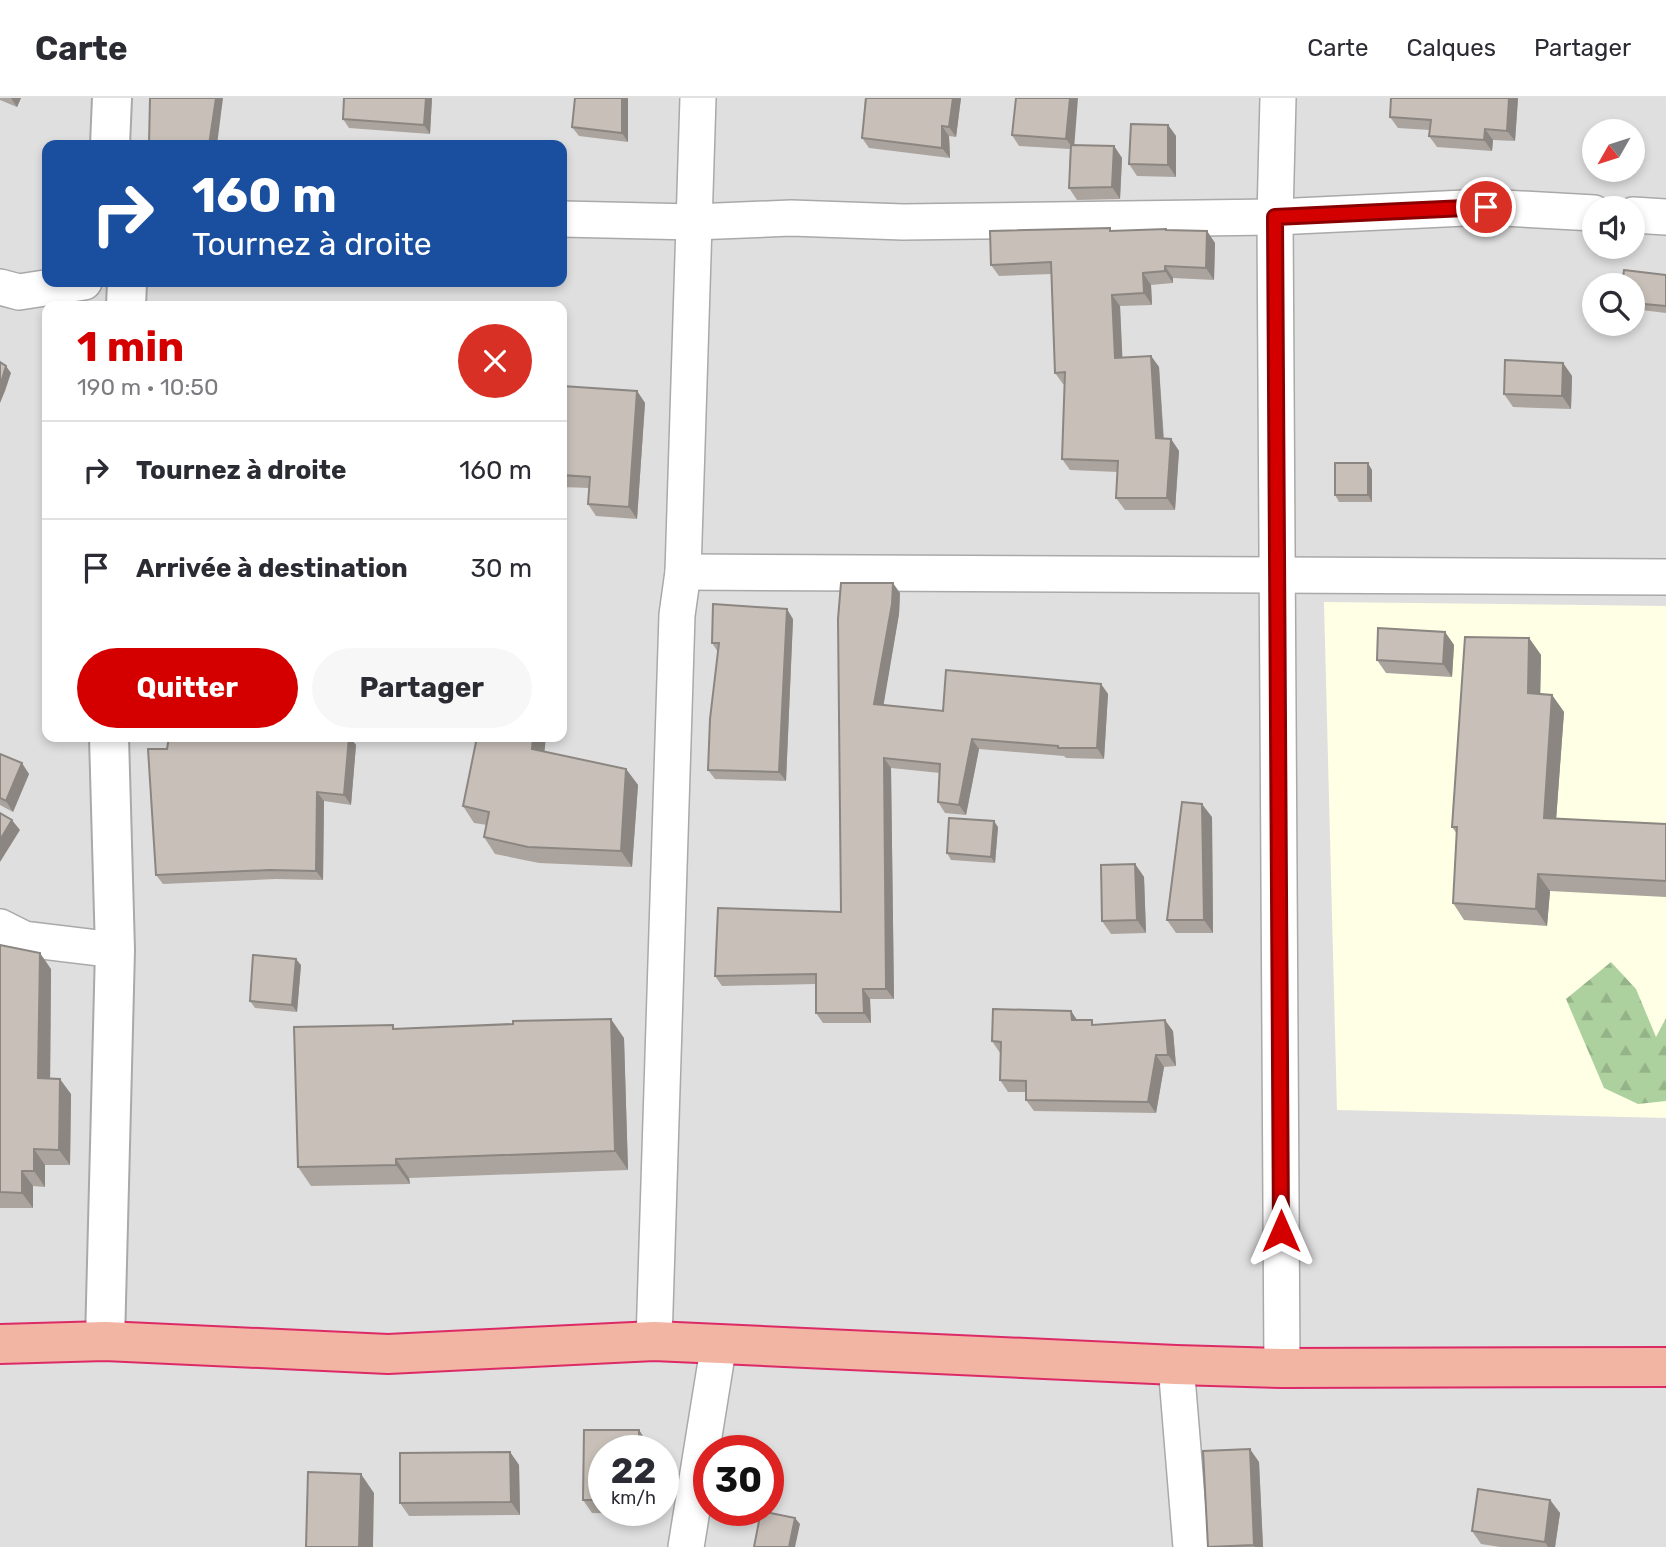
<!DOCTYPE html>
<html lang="fr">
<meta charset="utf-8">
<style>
:root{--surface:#fff;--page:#f7f7f7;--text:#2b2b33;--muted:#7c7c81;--line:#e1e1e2;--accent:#d40000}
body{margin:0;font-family:Rubik,sans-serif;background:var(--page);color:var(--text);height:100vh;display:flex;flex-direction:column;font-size:26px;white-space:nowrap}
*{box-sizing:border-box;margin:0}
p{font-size:23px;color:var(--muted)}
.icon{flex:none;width:38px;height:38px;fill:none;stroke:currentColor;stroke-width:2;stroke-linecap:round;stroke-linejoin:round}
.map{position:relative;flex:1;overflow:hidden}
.drawer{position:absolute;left:42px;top:203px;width:525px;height:441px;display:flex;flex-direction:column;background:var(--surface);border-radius:14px;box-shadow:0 4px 10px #0003}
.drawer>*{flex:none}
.hud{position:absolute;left:42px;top:42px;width:525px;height:147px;border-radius:14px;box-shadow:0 4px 10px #0003;background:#1a4fa0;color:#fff;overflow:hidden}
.needle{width:46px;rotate:231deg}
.fabs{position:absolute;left:1582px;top:21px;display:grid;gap:14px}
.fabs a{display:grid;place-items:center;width:63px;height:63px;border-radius:50%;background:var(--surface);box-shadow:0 4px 10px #0003;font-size:35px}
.speed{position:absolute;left:588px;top:1337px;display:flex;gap:14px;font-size:35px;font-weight:700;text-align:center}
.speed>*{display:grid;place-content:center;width:91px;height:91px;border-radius:50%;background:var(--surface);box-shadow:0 4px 10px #0003;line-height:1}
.speed small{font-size:18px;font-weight:400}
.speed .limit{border:10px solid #d22;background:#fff;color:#111}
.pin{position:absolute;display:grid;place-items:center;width:60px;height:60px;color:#fff;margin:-30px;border:4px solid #fff;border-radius:50%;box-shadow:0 2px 7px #0007}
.me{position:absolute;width:77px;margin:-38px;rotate:0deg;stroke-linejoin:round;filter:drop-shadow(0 0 5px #0008)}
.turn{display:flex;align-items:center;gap:24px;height:147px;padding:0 35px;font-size:32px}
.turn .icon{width:91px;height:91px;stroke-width:2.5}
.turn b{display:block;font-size:49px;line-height:60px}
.round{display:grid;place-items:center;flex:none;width:74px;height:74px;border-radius:37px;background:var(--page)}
.overview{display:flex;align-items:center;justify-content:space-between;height:119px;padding:0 35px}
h1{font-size:42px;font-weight:700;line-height:52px;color:var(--accent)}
.cta{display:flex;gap:14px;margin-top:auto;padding:14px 35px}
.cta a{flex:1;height:80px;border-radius:42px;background:var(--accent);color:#fff;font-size:28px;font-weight:700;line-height:80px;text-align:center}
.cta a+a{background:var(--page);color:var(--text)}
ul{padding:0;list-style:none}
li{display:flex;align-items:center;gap:21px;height:98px;padding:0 35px;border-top:2px solid var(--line)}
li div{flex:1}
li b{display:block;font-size:26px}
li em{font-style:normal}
header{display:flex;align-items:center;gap:42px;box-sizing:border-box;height:98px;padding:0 35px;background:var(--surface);border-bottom:2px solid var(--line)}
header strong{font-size:33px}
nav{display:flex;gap:38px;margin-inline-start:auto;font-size:24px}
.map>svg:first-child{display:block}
</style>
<header>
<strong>Carte</strong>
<nav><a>Carte</a><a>Calques</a><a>Partager</a></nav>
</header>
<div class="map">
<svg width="1666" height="1449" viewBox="0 0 1666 1449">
<defs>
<pattern id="forest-firs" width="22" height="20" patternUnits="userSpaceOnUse" patternTransform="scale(1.75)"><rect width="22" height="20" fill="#add19e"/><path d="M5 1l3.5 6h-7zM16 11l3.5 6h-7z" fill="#95b388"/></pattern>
</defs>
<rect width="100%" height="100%" fill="#f2efe9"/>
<path fill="#e0dfdf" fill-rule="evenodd" d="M0 0H1666V1449H0ZM1594 33H1633V72H1594ZM47 47H562V184H47ZM1594 110H1633V149H1594ZM1594 187H1633V226H1594ZM47 208H562V639H47ZM604 1353H663V1412H604ZM709 1353H768V1412H709Z"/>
<path fill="#ffffe5" d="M1324 504 1666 508V1020L1337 1012Z"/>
<path fill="url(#forest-firs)" d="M1611 864 1636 891 1656 939 1666 920V1003L1638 1006 1604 990 1566 901Z"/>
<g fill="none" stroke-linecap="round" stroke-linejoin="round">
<defs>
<g id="minor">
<path d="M1278 0 1275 119 1282 1270"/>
<path d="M1633 117 1666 119"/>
<path d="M562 121 694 124 791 120 903 124 1275 119 1486 109 1594 115"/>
<path d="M0 189 19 194 84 184"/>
<path d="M683 474 1666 479"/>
<path d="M0 829 24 841 115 852"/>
<path d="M654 1243 677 517 683 474 698 0"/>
<path d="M1176 1267 1191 1449"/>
<path d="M686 1449 719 1245"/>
</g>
<g id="tertiary">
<path d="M110 47 112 0"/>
<path d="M126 208 127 184"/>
<path d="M105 1243 115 852 109 639"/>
</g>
<path id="trunk" d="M0 1246 105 1243 388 1256 654 1243 1176 1267 1282 1270 1666 1269"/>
</defs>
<use href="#minor" stroke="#a9a9a9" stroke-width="38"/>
<use href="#tertiary" stroke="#a9a9a9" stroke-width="42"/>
<use href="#trunk" stroke="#dc2a67" stroke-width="42"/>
<use href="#minor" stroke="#fff" stroke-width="35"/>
<use href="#tertiary" stroke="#fff" stroke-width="38"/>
<use href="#trunk" stroke="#f2b4a3" stroke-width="38"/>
</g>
<g fill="#aba49e">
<path d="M0 0H21L17 9 0 2Z"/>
<path d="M432 0 430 36 349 30 343 21Z"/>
<path d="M575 0H628V44L579 38 572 29Z"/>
<path d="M864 0H961L956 39 949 38 950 60 869 50 862 40 865 0Z"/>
<path d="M1016 0 1074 47 1114 48 1122 60 1120 101 1077 102 1069 90 1070 51 1019 48 1012 37Z"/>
<path d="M1391 0H1518L1515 43 1493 42 1492 53 1437 49 1429 38 1430 32 1398 30 1390 19Z"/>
<path d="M1168 27 1176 38V79L1137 78 1129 66Z"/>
<path d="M1166 131 1167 132 1207 133 1215 145 1214 182 1173 180V185L1151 187 1152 207 1120 208 1122 260 1151 258 1159 269 1164 341H1171L1179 353 1175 412H1125L1116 400 1118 374 1070 372 1062 361 1065 286H1063L1055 275 1052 176 999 178 991 167 1112 133Z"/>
<path d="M1666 177V215L1633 211V187Z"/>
<path d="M1563 265 1572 278 1571 311 1513 309 1504 296Z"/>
<path d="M562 288 637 293 645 305 637 421 596 418 588 406 589 390 562 389Z"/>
<path d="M1372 372V404H1339L1335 397Z"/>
<path d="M900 495 899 516 883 607 943 613 1101 586 1108 596 1104 661 1066 660 1064 658 979 651 966 717 945 715 938 704 940 675 891 670 894 901H870L871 925H823L816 915V886L722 888 715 878 841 814Z"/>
<path d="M793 521 786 683 715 681 708 672 718 554 712 545Z"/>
<path d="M1445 534 1454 547 1452 579 1386 575 1377 562Z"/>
<path d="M1529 540 1541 557 1540 596 1552 597 1564 614 1556 721 1666 726V799L1550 793 1547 828 1464 822 1453 805 1457 736 1452 729Z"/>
<path d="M169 639H350L356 647 351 707 324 703 323 782 276 781 163 786 156 777Z"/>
<path d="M544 654 626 671 638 687 632 769 539 765 495 756 484 739 487 727 474 725 463 708Z"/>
<path d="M0 656 29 676 13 714 0 707Z"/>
<path d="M1212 719 1213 835H1176L1167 822Z"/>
<path d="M998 729 995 765 951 762 947 755Z"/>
<path d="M1135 766 1144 779 1146 835 1111 836 1102 823Z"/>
<path d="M0 847 51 871 50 980 71 996 70 1067H45V1089L33 1088V1110H0Z"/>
<path d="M301 867 297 914 255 910 250 903Z"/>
<path d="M1071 913 1077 922 1095 927 1173 933 1176 968 1164 969 1156 1015 1034 1013 1026 1002V994H1008L1000 982 1001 955H1000L992 943Z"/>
<path d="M396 931 624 940 628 1072 409 1080 410 1086 311 1088 298 1069Z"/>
<path d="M584 1332H639L648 1346V1353H604V1412H648V1416L592 1415 583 1402Z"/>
<path d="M510 1354 519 1367 520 1417 409 1418 400 1405Z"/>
<path d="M1259 1364 1263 1449H1208Z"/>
<path d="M1550 1402 1560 1415 1555 1449H1500L1481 1446 1472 1433Z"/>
</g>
<g fill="#8b8681">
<path d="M11 0H21L17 9Z"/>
<path d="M216 0H223L217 47H209Z"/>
<path d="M426 0H432L430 36 424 27Z"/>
<path d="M622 0H628V44L622 35Z"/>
<path d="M953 0H961L956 39 949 29Z"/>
<path d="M1070 0H1078L1074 51 1066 41Z"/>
<path d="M1509 0H1518L1515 43 1507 33Z"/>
<path d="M1168 27 1176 38V79L1168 67Z"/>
<path d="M942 28 949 38 950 60 942 50Z"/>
<path d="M1485 31 1493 42 1492 53 1484 42Z"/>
<path d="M1114 48 1122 60 1120 101 1112 89Z"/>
<path d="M1207 133 1215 145 1214 182 1206 170Z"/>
<path d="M1165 168 1173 180V185L1165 173Z"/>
<path d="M1143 175 1151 187 1152 207 1144 195Z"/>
<path d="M1112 197 1120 208 1123 272 1115 260Z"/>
<path d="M1151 258 1159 269 1164 352 1156 340Z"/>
<path d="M1563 265 1572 278 1571 311 1562 298Z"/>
<path d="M6 268 11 275 5 293 0 305V288Z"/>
<path d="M637 293 645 305 637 421 629 409Z"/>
<path d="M1171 341 1179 353 1175 412 1167 400Z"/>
<path d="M1368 365 1372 372V404L1368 397Z"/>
<path d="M893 485 900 495 899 516 882 616 874 606Z"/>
<path d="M787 511 793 521 786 683 779 674Z"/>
<path d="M1445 534 1454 547 1452 579 1443 566Z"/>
<path d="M1529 540 1541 557 1540 612 1528 595Z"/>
<path d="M1101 586 1108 596 1104 661 1097 650Z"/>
<path d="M1552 597 1564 614 1555 737 1544 720Z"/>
<path d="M349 639 356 647 351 707 344 697Z"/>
<path d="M533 639H546L543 668 532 651Z"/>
<path d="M972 641 979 651 966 717 959 707Z"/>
<path d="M884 660 891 670 894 901 886 891Z"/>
<path d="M22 665 29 676 13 714 6 703Z"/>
<path d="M626 671 638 687 632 769 621 753Z"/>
<path d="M317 694 324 703 323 782 316 773Z"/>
<path d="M1202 706 1212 719 1213 835 1204 822Z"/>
<path d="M12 722 20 732 0 764V742Z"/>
<path d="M994 723 998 729 995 765 991 759Z"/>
<path d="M1135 766 1144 779 1146 835 1137 822Z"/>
<path d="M1538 776 1550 793 1547 828 1536 811Z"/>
<path d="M40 855 51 871 50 996 38 980Z"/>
<path d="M296 861 301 867 297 914 292 907Z"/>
<path d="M863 891 870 901 871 925 864 915Z"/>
<path d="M1071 913 1079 925 1072 922Z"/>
<path d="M611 921 624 940 628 1072 615 1053Z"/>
<path d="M1165 922 1173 933 1176 968 1168 957Z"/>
<path d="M1156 957 1164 969 1156 1015 1148 1004Z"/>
<path d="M60 981 71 996 70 1067 59 1052Z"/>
<path d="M34 1051 45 1067V1089L34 1073Z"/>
<path d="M396 1061 409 1080 410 1086 396 1067Z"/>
<path d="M22 1073 33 1088V1110L22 1095Z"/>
<path d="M639 1332 648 1346V1353H639Z"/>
<path d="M1250 1351 1259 1364 1263 1449H1255L1254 1447Z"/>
<path d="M510 1354 519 1367 520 1417 511 1404Z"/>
<path d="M361 1376 374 1395 373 1449H359Z"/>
<path d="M1550 1402 1560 1415 1555 1449H1548L1545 1444Z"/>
<path d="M795 1420 800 1426 795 1449H789Z"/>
</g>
<g fill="#c7bfb8" stroke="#8b8681" stroke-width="2">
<path d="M150 0H216L209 47H149Z"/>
<path d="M344 0H426L424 27 343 21Z"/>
<path d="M575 0H622V35L572 29Z"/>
<path d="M866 0H953L949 29 942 28V50L862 40Z"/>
<path d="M1016 0H1070L1066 41 1012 37Z"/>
<path d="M1391 0H1509L1507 33 1485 31 1484 42 1429 38 1431 22 1390 19Z"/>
<path d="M1131 26 1168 27V67L1129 66Z"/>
<path d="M1071 47 1114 48 1112 89 1069 90Z"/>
<path d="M1110 130V133L1166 131V132L1207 133 1206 170 1165 168V173L1143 175 1144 195 1112 197 1115 260 1151 258 1156 340 1171 341 1167 400H1116L1118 363 1062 361 1065 274 1055 275 1051 164 991 167 990 133Z"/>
<path d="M1624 172 1666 177V208L1633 205V187H1622Z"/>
<path d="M1505 262 1563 265 1562 298 1504 296Z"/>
<path d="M0 264 6 268 0 288Z"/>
<path d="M562 288 637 293 629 409 588 406 590 379 562 377Z"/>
<rect x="1335" y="365" width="33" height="32"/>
<path d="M841 485H893L892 506 874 606 943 613 946 572 1101 586 1097 650H1058V648L972 641 959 707 938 704 940 666 884 660 886 891H863L864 915H816V876L715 878 718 810 841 814 838 521Z"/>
<path d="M713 506 787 511 779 674 708 672 710 621 719 545H712Z"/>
<path d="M1378 530 1445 534 1443 566 1377 562Z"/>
<path d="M1465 539 1529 540 1528 595 1552 597 1544 720 1666 726V783L1538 776 1536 811 1453 805 1457 729H1452Z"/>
<path d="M169 639H349L344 697 317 694 316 773 270 772 156 777 148 651H167Z"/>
<path d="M477 639H533L532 651 626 671 621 753 528 749 484 739 489 714 463 708Z"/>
<path d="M0 656 22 665 6 703 0 700Z"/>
<path d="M1182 704 1202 706 1204 822H1167Z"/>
<path d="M0 715 12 722 0 742Z"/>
<path d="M949 720 994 723 991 759 947 755Z"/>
<path d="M1135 766 1137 822 1102 823 1101 767Z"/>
<path d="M0 847 40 855 38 980 60 981 59 1052 34 1051V1073H22V1095L0 1094Z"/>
<path d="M253 857 296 861 292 907 250 903Z"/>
<path d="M993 911 1071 913 1072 922H1092V927L1165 922 1168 957H1156L1148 1004 1026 1002V983L1000 982 1001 944 992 943Z"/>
<path d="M611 921 615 1053 396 1061V1067L298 1069 294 929 393 927V931L513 926V923Z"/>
<path d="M584 1332H639V1353H604V1402H583Z"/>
<path d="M1250 1351 1254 1447 1208 1449 1203 1353Z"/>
<path d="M510 1354 511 1404 400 1405V1355Z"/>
<path d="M308 1374 361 1376 359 1449H306Z"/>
<path d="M1478 1391 1550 1402 1545 1444 1472 1433Z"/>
<path d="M761 1413 795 1420 789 1449H754Z"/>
</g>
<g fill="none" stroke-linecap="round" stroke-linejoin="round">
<defs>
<path id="route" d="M1281 1133 1275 119 1486 109"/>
</defs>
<use href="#route" stroke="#8a0000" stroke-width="18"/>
<use href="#route" stroke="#d40000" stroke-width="12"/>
</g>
</svg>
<div class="fabs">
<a><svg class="needle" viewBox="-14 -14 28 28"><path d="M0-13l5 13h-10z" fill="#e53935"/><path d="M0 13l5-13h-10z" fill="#7c7c81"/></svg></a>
<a><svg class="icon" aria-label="sound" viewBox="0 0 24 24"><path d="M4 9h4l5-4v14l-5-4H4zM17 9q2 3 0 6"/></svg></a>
<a><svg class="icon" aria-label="search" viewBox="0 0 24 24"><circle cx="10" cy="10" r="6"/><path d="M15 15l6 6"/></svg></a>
</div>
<div class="speed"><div>22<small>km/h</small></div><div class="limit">30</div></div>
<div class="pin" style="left:1486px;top:109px;background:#d93025"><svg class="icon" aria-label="arrive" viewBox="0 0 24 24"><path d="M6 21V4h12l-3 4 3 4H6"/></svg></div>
<svg class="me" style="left:1281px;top:1133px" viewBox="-20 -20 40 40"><path d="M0-17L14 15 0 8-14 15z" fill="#d40000" stroke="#fff" stroke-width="4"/></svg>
<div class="hud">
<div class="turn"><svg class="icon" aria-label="right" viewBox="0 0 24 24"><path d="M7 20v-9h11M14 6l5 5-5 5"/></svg><div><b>160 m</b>Tournez à droite</div></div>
</div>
<section class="drawer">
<div class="overview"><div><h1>1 min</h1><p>190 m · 10:50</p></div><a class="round" style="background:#d93025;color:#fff"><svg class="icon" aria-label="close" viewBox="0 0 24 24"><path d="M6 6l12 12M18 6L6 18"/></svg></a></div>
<ul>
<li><svg class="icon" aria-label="right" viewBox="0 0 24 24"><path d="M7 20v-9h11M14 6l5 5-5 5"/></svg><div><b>Tournez à droite</b></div><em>160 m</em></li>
<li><svg class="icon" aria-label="arrive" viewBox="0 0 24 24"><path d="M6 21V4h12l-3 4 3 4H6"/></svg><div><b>Arrivée à destination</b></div><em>30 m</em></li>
</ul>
<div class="cta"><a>Quitter</a><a>Partager</a></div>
</section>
</div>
